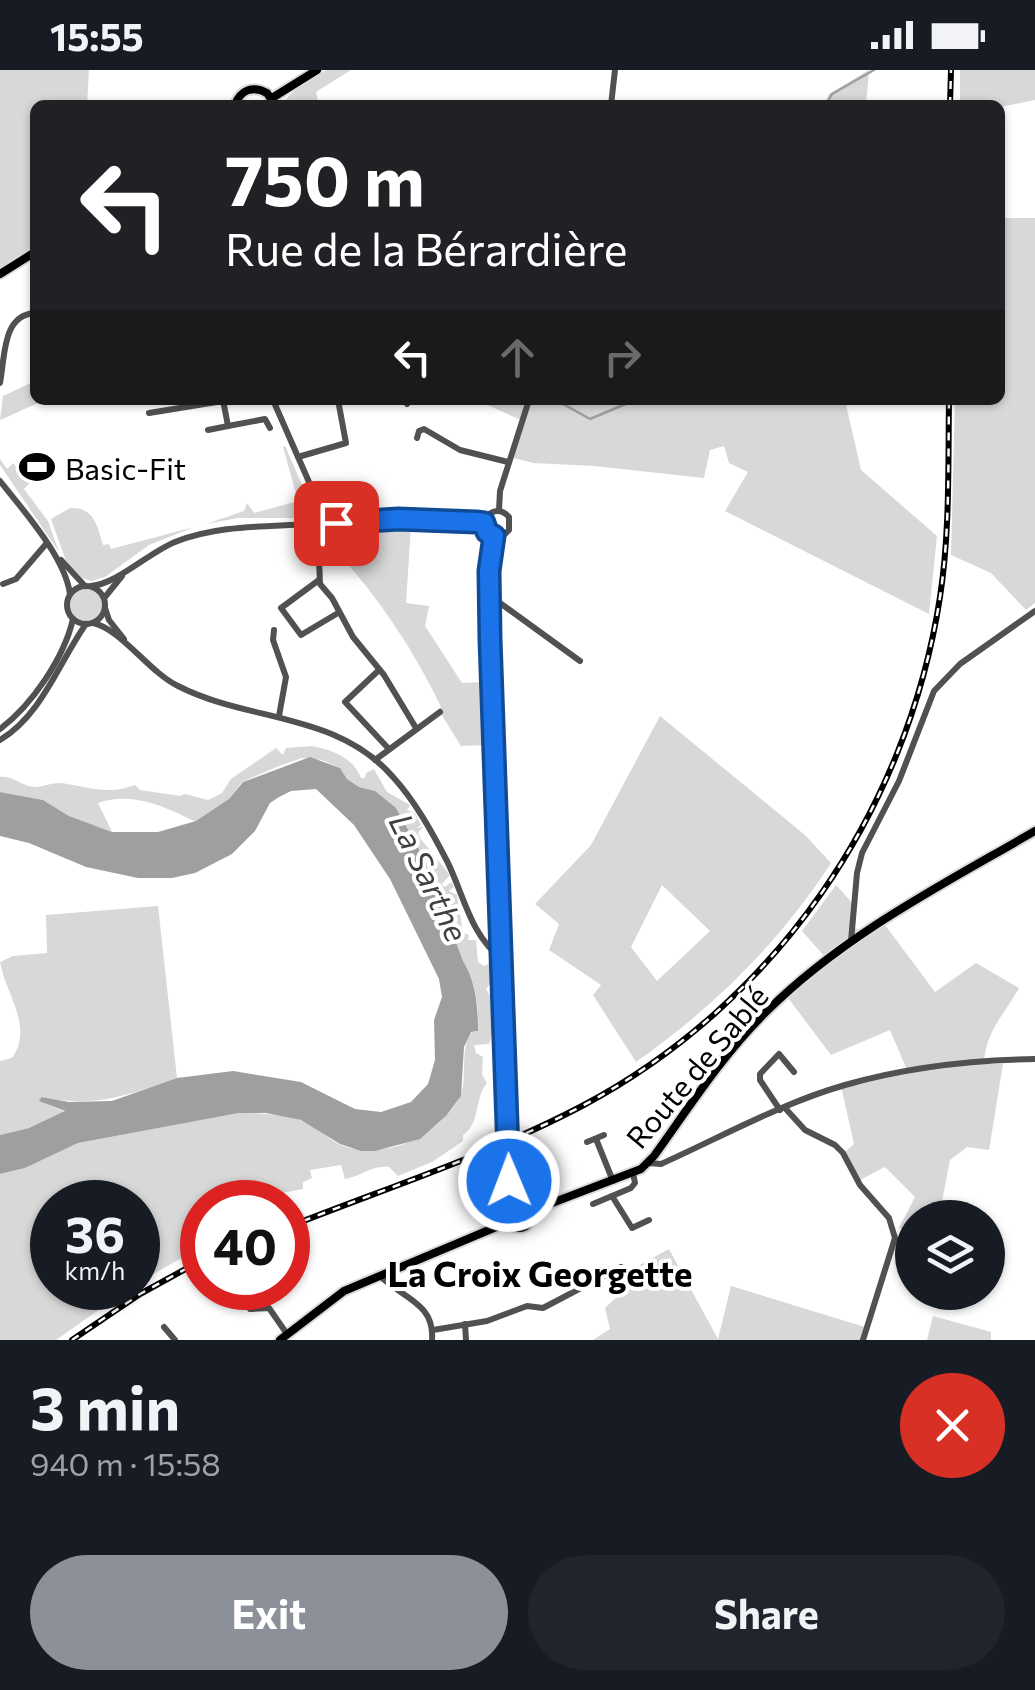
<!DOCTYPE html>
<meta charset="utf-8">
<style>
:root{--surface:#171b24;--page:#20242c;--text:#f1f3f6;--muted:#9ea1a6;--accent:#8c9099}
body{margin:0;font-family:Commissioner,sans-serif;background:var(--page);color:var(--text);height:100vh;display:flex;flex-direction:column;font-size:38px;white-space:nowrap}
*{box-sizing:border-box;margin:0}
p{font-size:32px;color:var(--muted)}
.icon{flex:none;width:55px;height:55px;fill:none;stroke:currentColor;stroke-width:2;stroke-linecap:round;stroke-linejoin:round}
.map{position:relative;height:1270px;overflow:hidden}
.panel{display:flex;flex-direction:column;background:var(--surface);flex:1}
.panel>*{flex:none}
.hud{position:absolute;left:30px;top:30px;width:975px;height:305px;border-radius:15px;box-shadow:0 2px 8px #0004;background:#202124;color:#fff;overflow:hidden}
.tools{position:absolute;left:895px;top:1130px;display:grid;gap:20px}
.tools a{display:grid;place-items:center;width:110px;height:110px;border-radius:50%;background:var(--surface);box-shadow:0 2px 8px #0004;font-size:50px}
.speed{position:absolute;left:30px;top:1110px;display:flex;gap:20px;font-size:50px;font-weight:700;text-align:center}
.speed>*{display:grid;place-content:center;width:130px;height:130px;border-radius:50%;background:var(--surface);box-shadow:0 2px 8px #0004;line-height:1}
.speed small{font-size:25px;font-weight:400}
.speed .limit{border:15px solid #d22;background:#fff;color:#111}
.pin{position:absolute;display:grid;place-items:center;width:85px;height:85px;color:#fff;margin:-42px;border-radius:20px;box-shadow:0 5px 15px #0006}
.me{position:absolute;width:110px;margin:-55px;rotate:359deg;stroke-linejoin:round;filter:drop-shadow(0 0 8px #0008)}
.turn{display:flex;align-items:center;gap:35px;height:210px;padding:0 30px;font-size:45px}
.turn .icon{width:130px;height:130px;stroke-width:2.5}
.turn b{display:block;font-size:70px;line-height:85px}
.lanes{display:flex;align-items:center;height:95px;padding:0 30px;background:#0003;justify-content:center;gap:50px;direction:ltr}
.lanes .off{opacity:.35}
.round{display:grid;place-items:center;flex:none;width:105px;height:105px;border-radius:52px;background:var(--page)}
.head{display:flex;align-items:center;justify-content:space-between;height:170px;padding:0 30px}
h1{font-size:60px;font-weight:700;line-height:75px}
.cta{display:flex;gap:20px;margin-top:auto;padding:20px 30px}
.cta a{flex:1;height:115px;border-radius:60px;background:var(--accent);color:#fff;font-size:40px;font-weight:700;line-height:115px;text-align:center}
.cta a+a{background:var(--page);color:var(--text)}
.status{display:flex;justify-content:space-between;align-items:center;height:70px;padding:0 50px;background:var(--surface);direction:ltr}
.status svg{height:28px;fill:currentColor}
.map>svg:first-child{display:block}
</style>
<div class="status"><b>15:55</b><svg viewBox="0 0 49 12"><path d="M0 12V9h3v3zM5 12V6h3v6zM10 12V3h3v9zM15 12V0h3v12zM26 1h20v11H26zM47 4h2v5h-2z"/></svg></div>
<div class="map">
<svg width="1035" height="1270" viewBox="0 0 1035 1270">
<rect width="100%" height="100%" fill="#fff"/>
<g fill="#d8d8d8" fill-rule="evenodd">
<path d="M0 0H89L87 35H35V182L0 204Z"/>
<path d="M326 0H351L316 22 318 31 310 35H280L294 21Z"/>
<path d="M869 0 866 35H824L829 24Z"/>
<path d="M960 0H1035V30L1000 37 960 35Z"/>
<path d="M1000 148H1035V533L1026 540 991 503 951 485 955 330H1000Z"/>
<path d="M35 311V330H45L0 350 3 326Z"/>
<path d="M476 330H845L861 400 937 466 929 544 725 441 748 402 729 393 724 376 710 380 704 408 594 396 533 393 510 387 521 350Z"/>
<path d="M285 376 310 433 305 448H238L206 454 244 441 247 433 254 443 298 431 283 377Z"/>
<path d="M0 389 7 399 13 393 31 412 24 419 48 451 59 482 0 395Z"/>
<path d="M70 438C94 437 97 455 103 475L109 474 111 479 194 457 149 475 105 507 91 511 82 508 66 491 51 449Z"/>
<path d="M411 456 406 533 429 536 425 556 462 613 484 612 487 675 461 676 438 639 441 637C414 580 379 528 337 482L323 481V468L330 461Z"/>
<circle cx="86" cy="535" r="16"/>
<path d="M660 646 805 765 831 793C779 873 714 937 636 992L593 925 601 915 549 880 559 854 535 834 591 775ZM662 815 710 861 657 911 631 877Z"/>
<path d="M312 676C332 680 354 688 361 708H365L366 703 374 699 387 722 410 735 407 740 415 743 421 755 417 758 424 757 418 762 420 768 450 805 442 814 444 817 452 812 454 817 449 821 457 825 463 863 469 865 468 870H476L478 892 484 896 492 892 501 901 486 919C497 934 495 957 489 974L474 975 476 983 483 987 482 1004 487 1013C474 1028 481 1053 463 1065V1071L432 1092 398 1106 389 1097C371 1095 362 1106 345 1109L341 1095 310 1100 312 1108 303 1112V1119L267 1126 268 1132H202V1176L138 1213V1132H52V1218H130L56 1270H0V1104L25 1098 78 1073 239 1043C260 1043 280 1044 300 1050 317 1055 329 1072 346 1077 389 1089 436 1066 458 1030 469 1014 459 985 470 963L478 961C479 936 476 912 463 891L427 794 398 742 375 721 359 717 347 709 340 698 322 690 302 688 279 696 242 712 229 729 196 752C166 737 132 721 98 733L112 762 69 746 43 730 0 722V707C13 705 24 718 37 717 45 716 51 713 60 713 86 716 107 726 135 715L140 720 180 726 185 724 208 730 222 723 231 709 276 678 283 685 286 678Z"/>
<path d="M836 815 856 837 854 857 859 860 879 847 935 922 976 893 1019 918C1004 945 985 962 984 994H1003L989 1080 967 1077 950 1090 939 1147 912 1148V1161L899 1158 915 1127 885 1097 860 1110 846 1081 854 1074 841 1016 907 1000 890 960 831 985 785 924 825 887 802 861Z"/>
<path d="M158 836 177 1008C126 1026 95 1038 40 1027V1031L65 1042 29 1058 0 1065V991L12 988C34 957 6 925 0 892L13 886 47 883 46 845Z"/>
<path d="M669 1179 718 1269 731 1216 868 1258 865 1270H593L610 1259 605 1238 640 1205 636 1197Z"/>
<path d="M933 1246 991 1262V1270H927Z"/>
</g>
<path fill="#9f9f9f" d="M310 687 340 698 347 709 359 717 375 721 396 738 427 794 463 891C476 912 478 936 478 961L471 962 464 977 461 1026 446 1046 420 1069 375 1081H361L340 1074 301 1050 266 1043H239L78 1073 25 1098 0 1104V1065L29 1058 65 1041 39 1031 41 1027 69 1032 112 1031 177 1008 233 1001 301 1012 355 1039 381 1042 411 1032 428 1014 435 990 434 950 442 927 439 909 390 809 354 755 316 719 291 721 279 727 270 733 255 761 232 784 195 803 172 808H138L86 797 29 773 0 766V722L43 730 69 746 112 762H158L196 751 229 729 243 712Z"/>
<g fill="none" stroke-linecap="round" stroke-linejoin="round">
<g stroke="#9f9f9f" stroke-width="2.5">
<path d="M826 35 832 24 874 0"/>
<path d="M556 330 590 349 635 330"/>
</g>
<defs>
<g id="major">
<path d="M272 28 317 0"/>
<path d="M235 35C240 20 253 15 267 23L275 35"/>
<path d="M0 204 35 182"/>
<circle cx="519" cy="1145" r="13"/>
<path d="M531 1141 641 1099 654 1086C690 1036 723 984 767 941 845 864 942 815 1035 761"/>
<path d="M280 1270 344 1221 508 1152"/>
</g>
</defs>
<use href="#major" stroke="#dbdbdb" stroke-width="12"/>
<g stroke="#515151" stroke-width="6">
<path d="M611 35 615 0"/>
<path d="M0 313C5 287 2 245 35 243"/>
<path d="M223 330 228 356 265 349 270 358"/>
<path d="M273 330 309 412 318 444"/>
<path d="M405 330 407 334"/>
<path d="M149 343 229 330"/>
<path d="M208 360 228 356"/>
<path d="M417 368 419 361 424 359 460 380 508 392"/>
<path d="M298 387 346 373 338 330"/>
<path d="M0 411C23 440 65 487 70 524"/>
<path d="M499 440 500 421 529 330"/>
<path d="M318 444 310 450 312 461H323L327 453"/>
<path d="M327 453 398 449 484 453"/>
<path d="M484 453C488 440 500 437 509 447V460L503 466 494 467"/>
<path d="M318 463 320 514 332 528 353 567 384 605 416 658"/>
<path d="M494 467 489 501 490 569 507 1055"/>
<path d="M61 490 85 516"/>
<path d="M319 510 281 538 301 565 338 543"/>
<path d="M3 514 16 509 46 474"/>
<circle cx="86" cy="535" r="19"/>
<path d="M91 516C117 514 148 483 175 472 217 455 264 457 309 454"/>
<path d="M489 525 580 591"/>
<path d="M105 527 122 506"/>
<path d="M105 538 109 550 124 569"/>
<path d="M93 553C121 559 149 602 178 616 248 652 337 642 393 707 415 731 432 762 447 791 464 825 470 865 502 889"/>
<path d="M274 560 273 570 286 607 279 646"/>
<path d="M379 600 345 632 388 678"/>
<path d="M0 659C32 635 64 588 73 549"/>
<path d="M0 670C42 645 59 592 86 554"/>
<path d="M375 690 440 642"/>
<path d="M851 871 857 803 862 783 899 711 934 621 960 594 1035 541"/>
<path d="M785 1038 805 1060 835 1075 843 1083 860 1115 889 1148 895 1168 863 1270"/>
<path d="M780 1040 760 1010V1004L779 984 794 1002"/>
<path d="M596 1069 613 1111"/>
<path d="M587 1072 604 1065"/>
<path d="M508 1081 509 1122 514 1133"/>
<path d="M648 1093 661 1094C721 1067 782 1033 845 1015 907 997 970 990 1035 989"/>
<path d="M612 1126 632 1158 649 1150"/>
<path d="M593 1134 631 1118 635 1113 633 1103"/>
<path d="M380 1206C402 1228 435 1233 432 1270"/>
<path d="M235 1218 250 1239 269 1238 287 1264"/>
<path d="M222 1221 228 1218"/>
<path d="M465 1254 466 1270"/>
<path d="M164 1257 175 1270"/>
<path d="M433 1260 487 1251 527 1236 543 1238 621 1197"/>
</g>
<use href="#major" stroke="#000" stroke-width="8"/>
<defs>
<g id="rail">
<path d="M950 35 951 0"/>
<path d="M288 1157C386 1118 489 1085 582 1036 775 934 907 742 940 527 950 462 948 395 949 330"/>
<path d="M72 1270 140 1224 202 1190"/>
</g>
</defs>
<use href="#rail" stroke="#000" stroke-width="6"/>
<use href="#rail" stroke="#fff" stroke-width="2.5" stroke-dasharray="8" stroke-linecap="butt"/>
<path stroke="#515151" stroke-width="6" d="M507 1055 508 1081"/>
</g>
<g fill="none" stroke-linecap="round" stroke-linejoin="round">
<defs>
<path id="route" d="M336 453 398 449 476 452 484 453 487 462 494 466 489 501 490 569 509 1111"/>
</defs>
<use href="#route" stroke="#114b97" stroke-width="25"/>
<use href="#route" stroke="#1a73e8" stroke-width="18"/>
</g>
<defs>
<symbol id="stadium-bare" viewBox="-9 -9 18 18"><path d="M0-5a6.5 5 0 1 0 0 10a6.5 5 0 1 0 0-10ZM-3.5-1.8h7v3.6h-7Z" fill="#000" stroke="#fff" stroke-width="2.5" paint-order="stroke"/></symbol>
</defs>
<g fill-rule="evenodd">
<use href="#stadium-bare" x="12" y="372" width="50" height="50"/>
</g>
<g text-anchor="middle" dominant-baseline="central" stroke-width="8" stroke-linejoin="round" paint-order="stroke">
<g font-size="30" fill="#000" stroke="#fff" text-anchor="start">
<text x="65" y="397">Basic-Fit</text>
</g>
<g font-size="30" fill="#000" stroke="#fff">
<text transform="translate(696 996) rotate(-50)">Route de Sablé</text>
</g>
<g font-size="32" font-style="italic" fill="#404040" stroke="#fff">
<text transform="translate(430 807) rotate(64)">La Sarthe</text>
</g>
<g font-size="35" font-weight="bold" fill="#000" stroke="#fff">
<text x="540" y="1202">La Croix Georgette</text>
</g>
</g>
</svg>
<div class="tools">
<a><svg class="icon" aria-label="layers" viewBox="0 0 24 24"><path d="M12 4l9 5-9 5-9-5zM3 14l9 5 9-5"/></svg></a>
</div>
<div class="speed"><div>36<small>km/h</small></div><div class="limit">40</div></div>
<div class="pin" style="left:336px;top:453px;background:#d93025"><svg class="icon" aria-label="arrive" viewBox="0 0 24 24"><path d="M6 21V4h12l-3 4 3 4H6"/></svg></div>
<svg class="me" style="left:509px;top:1111px" viewBox="-20 -20 40 40"><circle r="17" fill="#1a73e8" stroke="#fff" stroke-width="3"/><path d="M0-11L8 9 0 5-8 9z" fill="#fff"/></svg>
<div class="hud">
<div class="turn"><svg class="icon" aria-label="left" viewBox="0 0 24 24"><path d="M17 20v-9H6M10 6l-5 5 5 5"/></svg><div><b>750 m</b>Rue de la Bérardière</div></div>
<div class="lanes"><svg class="icon" aria-label="left" viewBox="0 0 24 24"><path d="M17 20v-9H6M10 6l-5 5 5 5"/></svg><svg class="icon off" aria-label="ahead" viewBox="0 0 24 24"><path d="M12 20V5M6 11l6-6 6 6"/></svg><svg class="icon off" aria-label="right" viewBox="0 0 24 24"><path d="M7 20v-9h11M14 6l5 5-5 5"/></svg></div>
</div>
</div>
<section class="panel">
<div class="head"><div><h1>3 min</h1><p>940 m · 15:58</p></div><a class="round" style="background:#d93025;color:#fff"><svg class="icon" aria-label="close" viewBox="0 0 24 24"><path d="M6 6l12 12M18 6L6 18"/></svg></a></div>
<div class="cta"><a>Exit</a><a>Share</a></div>
</section>
